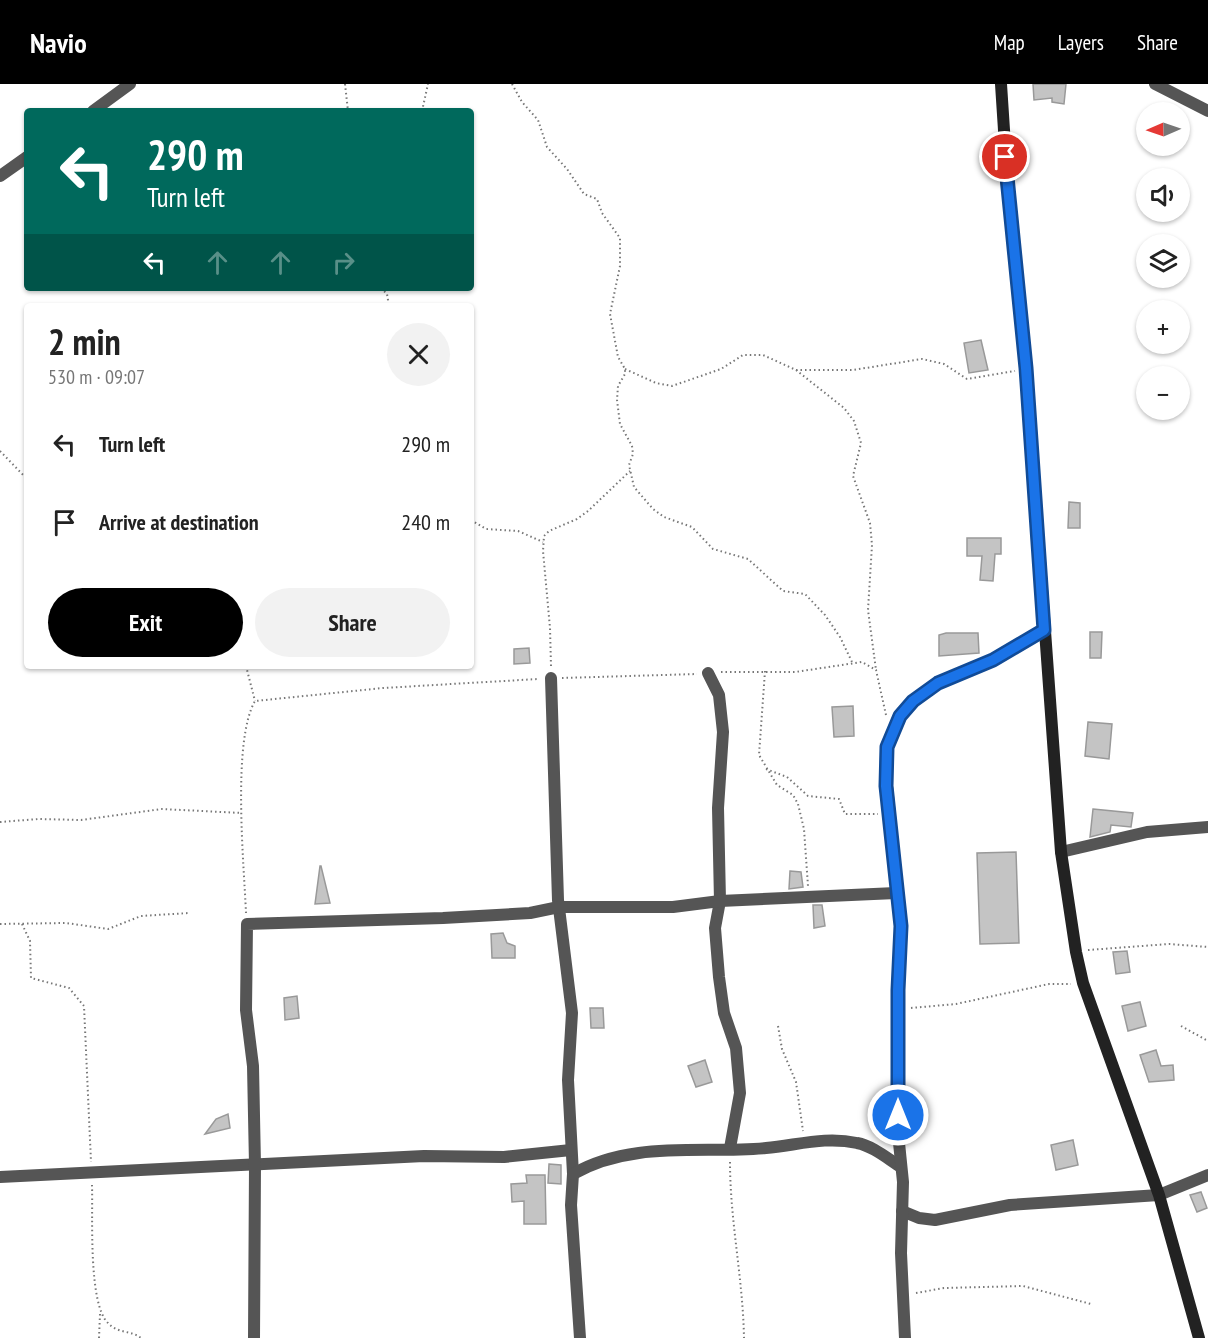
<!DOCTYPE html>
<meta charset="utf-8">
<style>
:root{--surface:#fff;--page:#f2f2f2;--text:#222;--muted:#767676;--accent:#000}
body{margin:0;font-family:"PT Sans Narrow",sans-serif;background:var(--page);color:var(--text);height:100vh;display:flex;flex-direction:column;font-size:22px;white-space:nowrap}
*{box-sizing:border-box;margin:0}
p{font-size:20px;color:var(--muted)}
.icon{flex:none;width:33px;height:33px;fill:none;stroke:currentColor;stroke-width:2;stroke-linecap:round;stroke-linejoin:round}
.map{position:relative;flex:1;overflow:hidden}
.side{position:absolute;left:24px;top:219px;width:450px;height:366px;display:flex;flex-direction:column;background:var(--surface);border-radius:6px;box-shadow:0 2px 4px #0004}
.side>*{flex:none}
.hud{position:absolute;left:24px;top:24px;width:450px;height:183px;border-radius:6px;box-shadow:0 2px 4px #0004;background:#00695c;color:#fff;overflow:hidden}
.needle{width:39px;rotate:268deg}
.tools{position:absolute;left:1136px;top:18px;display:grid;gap:12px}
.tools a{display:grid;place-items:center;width:54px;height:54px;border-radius:50%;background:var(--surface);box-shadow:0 2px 4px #0004;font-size:30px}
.pin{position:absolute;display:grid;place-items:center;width:51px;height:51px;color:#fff;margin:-26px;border:3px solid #fff;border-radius:50%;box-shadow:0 2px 6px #0007}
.me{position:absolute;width:66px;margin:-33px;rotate:0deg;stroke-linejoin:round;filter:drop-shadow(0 0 4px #0008)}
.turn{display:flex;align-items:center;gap:21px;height:126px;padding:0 24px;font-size:27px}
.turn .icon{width:78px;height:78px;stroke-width:2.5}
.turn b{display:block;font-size:42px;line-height:51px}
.lanes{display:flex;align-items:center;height:57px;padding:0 24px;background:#0003;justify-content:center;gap:30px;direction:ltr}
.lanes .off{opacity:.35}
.round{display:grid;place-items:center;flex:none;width:63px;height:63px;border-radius:32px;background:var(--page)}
.head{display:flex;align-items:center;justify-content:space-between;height:102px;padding:0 24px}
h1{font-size:36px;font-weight:800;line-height:45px}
.primary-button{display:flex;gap:12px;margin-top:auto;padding:12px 24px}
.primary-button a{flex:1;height:69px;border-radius:36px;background:var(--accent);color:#fff;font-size:24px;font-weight:800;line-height:69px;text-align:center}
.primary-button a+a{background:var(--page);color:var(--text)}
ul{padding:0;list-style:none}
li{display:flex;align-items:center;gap:18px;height:78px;padding:0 24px}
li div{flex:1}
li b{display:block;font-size:22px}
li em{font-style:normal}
header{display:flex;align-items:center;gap:36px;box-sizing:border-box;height:84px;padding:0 30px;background:var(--accent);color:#fff}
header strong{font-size:28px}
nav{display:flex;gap:33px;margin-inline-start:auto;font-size:21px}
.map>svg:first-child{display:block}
</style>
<header>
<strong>Navio</strong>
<nav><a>Map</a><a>Layers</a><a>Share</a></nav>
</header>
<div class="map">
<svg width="1208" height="1254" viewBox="0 0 1208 1254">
<rect width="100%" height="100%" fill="#fff"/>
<g fill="#c4c4c4" stroke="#999" stroke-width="1.5">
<path d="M1033 0H1066L1064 20 1052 18V14L1034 16Z"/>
<path d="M981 256 988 286 969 289 964 259Z"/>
<path d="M1069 418 1080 419V444H1068Z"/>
<path d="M967 454H1001V470H995L993 497 980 496 982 472H967Z"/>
<path d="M1090 548H1102L1101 574H1090Z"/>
<path d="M946 549H978L979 569 939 572V551Z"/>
<path d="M529 564 530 579 514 580V565Z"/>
<path d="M853 622 854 652 834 653 832 623Z"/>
<path d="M1088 638 1112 640 1109 675 1085 672Z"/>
<path d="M1093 725 1133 729 1131 743 1111 741 1110 748 1090 753Z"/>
<path d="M1016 768 1019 859 980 860 977 769Z"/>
<path d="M320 782H321L330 819 315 820Z"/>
<path d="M790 787 801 788 803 803 789 805Z"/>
<path d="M813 821H822L825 842 814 844Z"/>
<path d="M503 849 507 859 515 862V874H492L491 850Z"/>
<path d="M1127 867 1130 888 1116 890 1113 868Z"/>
<path d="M297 912 299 934 285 936 284 914Z"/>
<path d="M1140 918 1146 942 1128 947 1122 922Z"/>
<path d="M590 924H603L604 944H591Z"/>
<path d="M1156 966 1161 982 1173 981 1174 996 1149 998 1140 971Z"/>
<path d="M705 976 712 998 696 1003 688 982Z"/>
<path d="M228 1030 230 1044 205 1050 216 1035Z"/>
<path d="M1073 1056 1078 1081 1056 1086 1051 1061Z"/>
<path d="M549 1080 561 1081V1100L548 1099Z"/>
<path d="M526 1091H545L546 1140H524V1117L512 1118 511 1100 527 1099Z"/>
<path d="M1201 1108 1207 1124 1197 1128 1190 1111Z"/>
</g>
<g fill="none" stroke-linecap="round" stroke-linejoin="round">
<g stroke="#777" stroke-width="2" stroke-dasharray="1.5 3" stroke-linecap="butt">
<path d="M345 0 348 27"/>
<path d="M512 0 522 18 538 36 547 63 567 85 584 110 597 115 602 129 620 154V182L610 230 618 273 625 285V290L618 302 617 316 620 340 632 362 633 370 629 381 634 403 653 425 664 433 692 443 713 465 748 475 783 507 805 510 825 531 840 553 853 580"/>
<path d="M422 27 428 0"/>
<path d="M381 204 387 210 389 222"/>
<path d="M625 285 656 299 672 302 721 285 743 271H763L796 286 844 324 854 337 861 359 853 392 870 439 872 461 868 526 876 586"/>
<path d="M796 286H853L922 275 944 280 967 295 1015 287"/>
<path d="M0 367 27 395"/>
<path d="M471 436 486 445 518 447 543 458"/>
<path d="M246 582 255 617"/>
<path d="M551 582 550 544 543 467 544 452 549 447 577 435 588 427 630 387"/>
<path d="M765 587 759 671 777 701 793 711 798 720 804 745 808 802"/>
<path d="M721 588H795L862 578 876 586 886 631"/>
<path d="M562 594 697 590"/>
<path d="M766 685 787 693 808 712 839 715 845 730H878"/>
<path d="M0 738 39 735 81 736 162 725 242 729"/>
<path d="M246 829C244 780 232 657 255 617L383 604 538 595"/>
<path d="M0 840 66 839 108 845 141 832 189 829"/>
<path d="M22 840 30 857 31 894 69 904 84 922 91 1078"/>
<path d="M1088 866 1169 860 1208 863"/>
<path d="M911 924 956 920 1049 900H1071"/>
<path d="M778 942 782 965 796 998 803 1047"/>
<path d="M1181 942 1208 957"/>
<path d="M730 1078C730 1137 743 1195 744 1254"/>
<path d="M92 1101C93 1131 88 1220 108 1239 118 1250 131 1246 141 1254"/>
<path d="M916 1209 944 1204 1023 1202 1091 1220"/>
<path d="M99 1254 100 1230"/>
</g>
<g stroke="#555" stroke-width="12">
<path d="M1155 0 1208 27"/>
<path d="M93 27 130 0"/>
<path d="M0 92 27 73"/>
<path d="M708 589 719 611 723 648 718 724 720 817 715 844 719 893 724 929 736 964 740 1009 730 1064"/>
<path d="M551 594 558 816 572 929 568 996 573 1090 571 1121 580 1254"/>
<path d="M1061 768 1147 748 1208 743"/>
<path d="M573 1090C632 1056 702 1070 766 1064 798 1061 826 1052 857 1059 873 1062 888 1075 901 1083"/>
<path d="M0 1093 424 1072 504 1073 571 1066"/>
<path d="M902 1127 919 1134 935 1136 1010 1121 1159 1111 1208 1091"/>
<path d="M254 1254 255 1081 253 982 246 926 247 840 443 834 530 829 559 823H673L720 817 896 809"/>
<path d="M905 1254 901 1169 903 1098 898 1049V906L901 842 887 702V663L900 632 913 617 938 599 993 576 1044 547"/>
</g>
<path stroke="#222" stroke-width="12" d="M1001 0 1007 92 1026 284 1061 768 1076 868 1083 899 1159 1111 1199 1254"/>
</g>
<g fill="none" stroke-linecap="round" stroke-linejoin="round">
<defs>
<path id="route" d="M898 1031V906L901 842 886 702 887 663 900 632 913 617 938 599 993 576 1044 546 1026 284 1005 73"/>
</defs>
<use href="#route" stroke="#114b97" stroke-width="15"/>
<use href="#route" stroke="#1a73e8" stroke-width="10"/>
</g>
</svg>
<div class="tools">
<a><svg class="needle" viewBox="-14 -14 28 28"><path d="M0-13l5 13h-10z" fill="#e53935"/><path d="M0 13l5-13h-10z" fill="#767676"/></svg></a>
<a><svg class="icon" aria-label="sound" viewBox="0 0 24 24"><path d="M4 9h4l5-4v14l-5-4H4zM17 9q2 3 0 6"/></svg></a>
<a><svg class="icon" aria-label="layers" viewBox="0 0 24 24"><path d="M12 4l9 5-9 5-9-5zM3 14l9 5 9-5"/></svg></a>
<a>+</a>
<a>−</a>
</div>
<div class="pin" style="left:1005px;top:73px;background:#d93025"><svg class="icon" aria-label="arrive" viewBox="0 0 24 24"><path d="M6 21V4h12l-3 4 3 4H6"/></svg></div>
<svg class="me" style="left:898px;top:1031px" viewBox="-20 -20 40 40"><circle r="17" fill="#1a73e8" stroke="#fff" stroke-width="3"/><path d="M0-11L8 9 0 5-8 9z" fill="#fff"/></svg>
<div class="hud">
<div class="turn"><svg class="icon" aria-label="left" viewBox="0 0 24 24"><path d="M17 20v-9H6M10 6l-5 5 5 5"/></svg><div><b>290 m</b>Turn left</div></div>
<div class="lanes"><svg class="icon" aria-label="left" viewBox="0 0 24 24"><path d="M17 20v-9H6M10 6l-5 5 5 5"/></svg><svg class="icon off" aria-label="ahead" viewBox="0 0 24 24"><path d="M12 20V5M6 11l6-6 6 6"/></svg><svg class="icon off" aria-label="ahead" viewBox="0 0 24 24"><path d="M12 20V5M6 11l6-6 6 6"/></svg><svg class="icon off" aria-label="right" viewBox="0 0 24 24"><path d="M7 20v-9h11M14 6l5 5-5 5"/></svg></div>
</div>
<section class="side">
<div class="head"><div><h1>2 min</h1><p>530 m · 09:07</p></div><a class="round"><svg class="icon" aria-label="close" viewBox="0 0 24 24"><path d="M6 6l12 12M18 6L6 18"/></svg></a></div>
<ul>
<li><svg class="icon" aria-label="left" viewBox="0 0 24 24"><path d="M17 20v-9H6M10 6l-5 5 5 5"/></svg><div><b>Turn left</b></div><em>290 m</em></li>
<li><svg class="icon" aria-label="arrive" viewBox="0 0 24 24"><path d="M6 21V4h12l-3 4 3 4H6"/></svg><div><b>Arrive at destination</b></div><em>240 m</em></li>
</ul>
<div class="primary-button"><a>Exit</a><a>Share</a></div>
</section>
</div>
